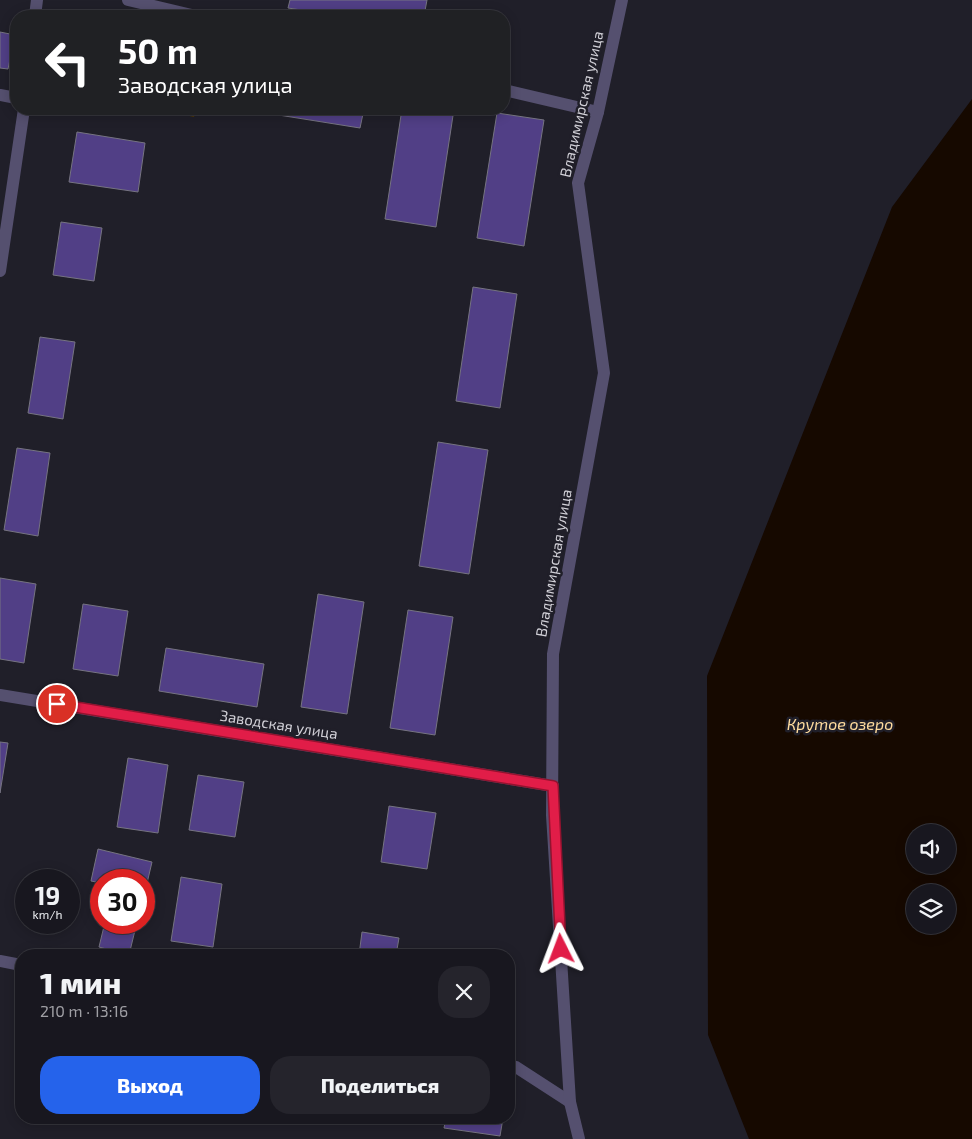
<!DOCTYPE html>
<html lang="ru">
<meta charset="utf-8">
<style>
:root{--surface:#18171f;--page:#25242c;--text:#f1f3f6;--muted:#9f9fa4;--line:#36363d;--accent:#2563eb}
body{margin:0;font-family:"Exo 2",sans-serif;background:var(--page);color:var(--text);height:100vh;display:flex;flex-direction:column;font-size:19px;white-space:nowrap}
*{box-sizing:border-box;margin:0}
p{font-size:16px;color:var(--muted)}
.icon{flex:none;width:28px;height:28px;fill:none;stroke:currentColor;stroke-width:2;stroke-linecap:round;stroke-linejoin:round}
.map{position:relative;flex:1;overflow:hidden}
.details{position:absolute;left:15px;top:949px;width:500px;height:175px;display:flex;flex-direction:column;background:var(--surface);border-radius:20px;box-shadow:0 2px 12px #0003,0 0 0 1px var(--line)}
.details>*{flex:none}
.hud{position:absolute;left:10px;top:10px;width:500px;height:105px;border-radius:20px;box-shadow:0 2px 12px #0003,0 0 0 1px var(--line);background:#202124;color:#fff;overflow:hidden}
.controls{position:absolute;left:906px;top:824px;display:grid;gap:10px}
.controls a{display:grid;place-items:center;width:50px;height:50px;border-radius:50%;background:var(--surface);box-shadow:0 2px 12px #0003,0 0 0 1px var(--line);font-size:25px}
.speed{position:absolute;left:15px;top:869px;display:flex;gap:10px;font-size:25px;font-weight:700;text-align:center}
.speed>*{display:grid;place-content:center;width:65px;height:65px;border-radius:50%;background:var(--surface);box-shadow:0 2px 12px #0003,0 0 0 1px var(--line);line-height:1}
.speed small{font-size:12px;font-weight:400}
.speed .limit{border:8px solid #d22;background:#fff;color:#111}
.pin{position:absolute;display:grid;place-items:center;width:42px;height:42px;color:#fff;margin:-21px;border:2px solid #fff;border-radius:50%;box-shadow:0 1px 5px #0007}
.me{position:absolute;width:55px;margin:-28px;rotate:357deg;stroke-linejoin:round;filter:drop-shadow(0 0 4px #0008)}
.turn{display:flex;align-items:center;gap:18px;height:105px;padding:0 25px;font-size:22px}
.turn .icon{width:65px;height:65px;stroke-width:2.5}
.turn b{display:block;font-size:35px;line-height:42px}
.round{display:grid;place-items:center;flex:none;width:52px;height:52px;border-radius:20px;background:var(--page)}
.summary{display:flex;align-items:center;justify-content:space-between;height:85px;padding:0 25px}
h1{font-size:30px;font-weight:800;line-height:38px}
.primary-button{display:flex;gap:10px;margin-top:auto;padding:10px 25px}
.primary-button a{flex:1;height:58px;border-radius:20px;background:var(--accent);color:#fff;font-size:20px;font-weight:800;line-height:58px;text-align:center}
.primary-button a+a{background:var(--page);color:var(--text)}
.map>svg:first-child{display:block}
</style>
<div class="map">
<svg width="972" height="1139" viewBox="0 0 972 1139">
<rect width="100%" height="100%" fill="#201f29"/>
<path fill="#513906" d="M158 109H196L194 117Z"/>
<path fill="#160900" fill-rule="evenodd" d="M972 99V1139H749L708 1035 707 676 892 207ZM915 832H948V865H915ZM915 892H948V925H915Z"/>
<g fill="#513f86" stroke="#767481">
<path d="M290 0H427L424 16H341L288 8Z"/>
<path d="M0 32 15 35 8 69 0 68Z"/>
<path d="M241 109H364L360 128Z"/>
<path d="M402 109H454L436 227 385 219Z"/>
<path d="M497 113 544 120 524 246 477 238Z"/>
<path d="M77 132 145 143 138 192 69 182Z"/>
<path d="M61 222 102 228 94 281 53 275Z"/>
<path d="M473 287 517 294 500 408 456 401Z"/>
<path d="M40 337 75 342 63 419 28 413Z"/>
<path d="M438 442 488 450 469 574 419 566Z"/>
<path d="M17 448 50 453 38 536 4 530Z"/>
<path d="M0 578 36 584 24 663 0 659Z"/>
<path d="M318 594 364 602 347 714 301 707Z"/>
<path d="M83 604 128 611 118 676 73 669Z"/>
<path d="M408 610 453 617 435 735 390 728Z"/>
<path d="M166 648 264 664 257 707 159 691Z"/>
<path d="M0 742 8 743 0 793Z"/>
<path d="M128 758 168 765 158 833 117 827Z"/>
<path d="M198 775 244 782 235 837 189 830Z"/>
<path d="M389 806 436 813 427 869 381 862Z"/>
<path d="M98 849 152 862 144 896V880H101V883L91 881Z"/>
<path d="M181 877 222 884 213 947 171 941Z"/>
<path d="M105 922H137L129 955 99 947Z"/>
<path d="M362 932 399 938 396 955H359Z"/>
<path d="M446 1118H503L500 1136 444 1128Z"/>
</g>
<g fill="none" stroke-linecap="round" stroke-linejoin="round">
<g stroke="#55506f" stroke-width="12">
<path d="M128 0 196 16"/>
<path d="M35 16 37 0"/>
<path d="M504 90 598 112"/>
<path d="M0 95 16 98"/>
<path d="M0 271 24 109"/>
<path d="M0 695 553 786"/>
<path d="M0 961 21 965"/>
<path d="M509 1065 516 1067 570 1102"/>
<path d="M579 1139 570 1102 552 815 553 654 604 373 578 183 598 112 622 0"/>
</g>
</g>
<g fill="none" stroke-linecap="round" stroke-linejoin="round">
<defs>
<path id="route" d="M57 704 553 786 561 949"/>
</defs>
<use href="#route" stroke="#92132f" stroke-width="12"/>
<use href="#route" stroke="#e11d48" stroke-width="9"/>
</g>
<g text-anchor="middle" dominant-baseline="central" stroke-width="5" stroke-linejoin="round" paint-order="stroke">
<g font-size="15" fill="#d1d0d7" stroke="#201f29">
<text transform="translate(581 104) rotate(-77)">Владимирская улица</text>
<text transform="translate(553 563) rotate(-80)">Владимирская улица</text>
<text transform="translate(279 724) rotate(9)">Заводская улица</text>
</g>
<g font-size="16" font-style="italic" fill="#fedb9e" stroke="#201f29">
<text x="840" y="723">Крутое озеро</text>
</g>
</g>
</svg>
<div class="controls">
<a><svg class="icon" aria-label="sound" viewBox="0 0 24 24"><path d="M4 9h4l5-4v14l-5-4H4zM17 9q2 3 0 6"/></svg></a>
<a><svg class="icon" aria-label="layers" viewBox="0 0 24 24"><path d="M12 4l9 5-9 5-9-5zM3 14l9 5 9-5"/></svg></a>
</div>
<div class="speed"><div>19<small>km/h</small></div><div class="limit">30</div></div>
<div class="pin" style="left:57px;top:704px;background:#d93025"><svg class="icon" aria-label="arrive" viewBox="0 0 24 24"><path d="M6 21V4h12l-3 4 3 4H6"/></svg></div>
<svg class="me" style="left:561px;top:949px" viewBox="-20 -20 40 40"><path d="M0-17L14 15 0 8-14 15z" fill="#e11d48" stroke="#fff" stroke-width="4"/></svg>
<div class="hud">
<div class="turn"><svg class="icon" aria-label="left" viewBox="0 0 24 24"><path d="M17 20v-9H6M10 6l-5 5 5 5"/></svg><div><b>50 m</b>Заводская улица</div></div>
</div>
<section class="details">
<div class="summary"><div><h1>1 мин</h1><p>210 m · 13:16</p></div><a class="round"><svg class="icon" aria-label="close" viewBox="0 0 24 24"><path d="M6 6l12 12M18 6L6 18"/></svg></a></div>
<div class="primary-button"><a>Выход</a><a>Поделиться</a></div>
</section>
</div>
